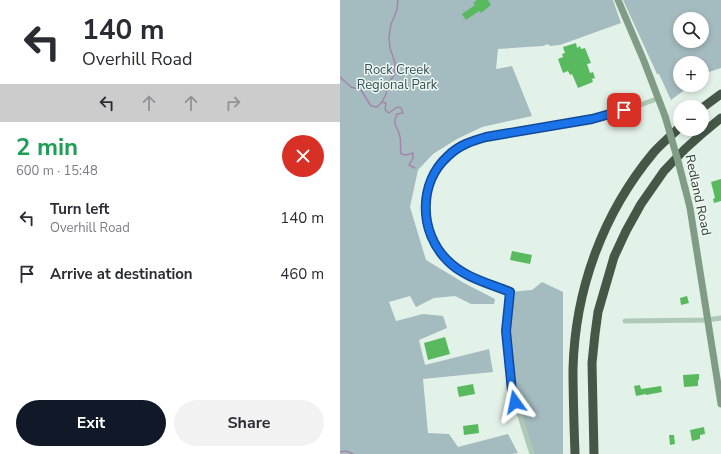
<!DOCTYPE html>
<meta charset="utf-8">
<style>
:root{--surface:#fff;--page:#f2f2f3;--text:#2b2b33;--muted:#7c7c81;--accent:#111827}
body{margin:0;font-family:"Nunito Sans",sans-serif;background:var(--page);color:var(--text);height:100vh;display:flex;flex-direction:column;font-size:15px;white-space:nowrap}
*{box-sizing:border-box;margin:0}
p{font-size:13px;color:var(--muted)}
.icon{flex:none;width:22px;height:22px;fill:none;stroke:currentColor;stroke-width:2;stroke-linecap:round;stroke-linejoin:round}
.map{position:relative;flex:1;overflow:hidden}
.sheet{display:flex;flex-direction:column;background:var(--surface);width:340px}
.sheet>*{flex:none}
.banner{background:#fff;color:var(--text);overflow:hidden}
.controls{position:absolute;left:333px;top:12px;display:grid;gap:8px}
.controls a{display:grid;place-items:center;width:36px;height:36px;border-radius:50%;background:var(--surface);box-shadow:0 2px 6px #0003;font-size:20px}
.pin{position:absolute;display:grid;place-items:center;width:34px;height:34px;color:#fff;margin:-17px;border-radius:8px;box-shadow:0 2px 6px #0006}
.me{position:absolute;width:44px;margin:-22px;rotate:348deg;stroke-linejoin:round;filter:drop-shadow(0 0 3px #0008)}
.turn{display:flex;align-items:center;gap:14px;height:84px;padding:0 16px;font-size:18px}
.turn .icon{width:52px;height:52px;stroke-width:2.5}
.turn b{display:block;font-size:28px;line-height:34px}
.lanes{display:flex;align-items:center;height:38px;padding:0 16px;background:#0003;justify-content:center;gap:20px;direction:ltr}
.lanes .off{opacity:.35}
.round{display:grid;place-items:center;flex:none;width:42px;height:42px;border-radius:21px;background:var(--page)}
.overview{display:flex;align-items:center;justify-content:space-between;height:68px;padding:0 16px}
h1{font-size:24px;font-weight:700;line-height:30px;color:#1e9e55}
.action{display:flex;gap:8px;margin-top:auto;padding:8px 16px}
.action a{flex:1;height:46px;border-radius:24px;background:var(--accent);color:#fff;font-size:16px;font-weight:700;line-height:46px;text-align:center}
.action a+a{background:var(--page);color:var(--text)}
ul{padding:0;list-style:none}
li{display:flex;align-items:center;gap:12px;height:56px;padding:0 16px}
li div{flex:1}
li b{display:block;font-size:15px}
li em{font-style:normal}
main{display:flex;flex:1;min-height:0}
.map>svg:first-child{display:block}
</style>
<main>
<section class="sheet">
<div class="banner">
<div class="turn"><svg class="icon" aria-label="left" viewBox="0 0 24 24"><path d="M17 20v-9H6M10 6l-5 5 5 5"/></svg><div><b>140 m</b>Overhill Road</div></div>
<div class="lanes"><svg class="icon" aria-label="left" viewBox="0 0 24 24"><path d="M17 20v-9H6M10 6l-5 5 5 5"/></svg><svg class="icon off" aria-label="ahead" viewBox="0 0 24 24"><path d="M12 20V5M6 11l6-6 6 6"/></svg><svg class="icon off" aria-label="ahead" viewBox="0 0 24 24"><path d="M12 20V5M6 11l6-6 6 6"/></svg><svg class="icon off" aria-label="right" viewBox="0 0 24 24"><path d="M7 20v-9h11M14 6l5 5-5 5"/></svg></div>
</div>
<div class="overview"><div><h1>2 min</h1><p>600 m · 15:48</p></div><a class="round" style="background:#d93025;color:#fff"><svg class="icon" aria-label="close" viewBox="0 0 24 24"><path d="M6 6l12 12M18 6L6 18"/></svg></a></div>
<ul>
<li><svg class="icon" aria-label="left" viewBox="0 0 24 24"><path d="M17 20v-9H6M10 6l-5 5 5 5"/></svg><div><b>Turn left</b><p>Overhill Road</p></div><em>140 m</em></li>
<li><svg class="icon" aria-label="arrive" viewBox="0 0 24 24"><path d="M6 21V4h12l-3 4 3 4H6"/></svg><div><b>Arrive at destination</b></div><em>460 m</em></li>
</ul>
<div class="action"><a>Exit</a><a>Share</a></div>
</section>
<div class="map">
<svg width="381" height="454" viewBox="0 0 381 454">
<rect width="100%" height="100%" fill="#e3f2e8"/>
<g fill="#a4bbbf" fill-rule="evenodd">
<path d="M0 0H273L281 23 220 45 210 46 208 44 203 46 158 49 156 69 172 66 192 116 142 127 117 139 93 154 78 170 70 207 86 260 124 283 155 299 154 304H131L115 296 94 298 76 307 70 296 49 302 56 321 83 314 103 316 107 328 79 340 85 365 149 349 153 372 83 379 88 433 109 434 118 447 168 434 178 453 171 454H0Z"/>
<path d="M283 0H381V68L366 73 362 76V63H340V85H351L331 100 319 74H317ZM340 19H362V41H340Z"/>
<path d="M202 282 223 292V454H192L172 391 166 331 170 292 192 290Z"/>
</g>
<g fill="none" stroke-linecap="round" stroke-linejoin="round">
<g stroke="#a685ac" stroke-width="1.5">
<path d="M0 77 11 87 21 90 31 106 37 107 42 102 46 94 48 84 54 75 55 63 50 48 49 37 51 24 57 10 58 0"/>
<path d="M42 102 46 103 45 110 49 113 57 107 61 108 63 113 57 114C51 126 59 127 60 137 61 142 60 148 61 154L66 155 73 153V158L69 165 75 168"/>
<path d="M0 452 6 451 13 454"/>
</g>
</g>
<g fill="#59b95f">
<path d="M137 0H148L151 5 141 13 139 11 126 20 122 14 135 5 133 3Z"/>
<path d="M236 43 237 48 240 46 241 49 245 48 251 63 247 64 250 73 253 72 255 78 252 79 253 82 238 88 232 74 230 75 228 71 223 73 218 59 223 57 222 54 225 53 223 47Z"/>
<path d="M381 179V201L374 203 373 199 375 198 371 182Z"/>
<path d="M172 251 192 255 190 264 170 260Z"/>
<path d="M347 296 349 303 341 305 340 298Z"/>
<path d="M105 337 110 354 88 360 84 343Z"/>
<path d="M359 374V380H358V386L344 387 343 375Z"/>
<path d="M133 384 135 394 119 397 117 387Z"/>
<path d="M300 385 301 389 321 386 322 392 306 395V394L296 396 294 386Z"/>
<path d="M138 424 139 433 124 435 123 426Z"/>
<path d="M364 427 365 434 360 435V439L352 441 350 430Z"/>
<path d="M329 435H334L335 444 330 445Z"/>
</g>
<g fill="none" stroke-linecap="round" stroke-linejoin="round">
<g stroke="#afc9b7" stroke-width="5">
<path d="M285 321 368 320 381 318"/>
<path d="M192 454 172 391 166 331 170 292C148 283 123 277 107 260 77 230 79 178 113 152 123 144 134 140 146 137L252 119 284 111 319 98"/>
</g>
<g stroke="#819c86" stroke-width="7">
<path d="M278 0 304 61 325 116"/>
<path d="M345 188 350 208 381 404"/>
</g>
<g stroke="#455847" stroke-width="9">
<path d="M362 108 381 94"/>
<path d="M235 454C234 426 233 397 233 369 235 289 263 213 314 152 322 143 332 135 340 127"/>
<path d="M254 454 252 363 255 334 258 312 274 257 286 231 301 204 324 171 345 149 364 132 381 118"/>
</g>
<path stroke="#819c86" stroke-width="7" d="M325 116 338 161 345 188"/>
</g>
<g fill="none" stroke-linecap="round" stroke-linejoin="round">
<defs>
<path id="route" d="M175 402 172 391 166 331 170 292C148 283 123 277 107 260 79 232 78 183 108 156 119 145 132 141 146 137L252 119 284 110"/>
</defs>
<use href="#route" stroke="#114b97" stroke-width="10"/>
<use href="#route" stroke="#1a73e8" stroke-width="7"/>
</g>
<g text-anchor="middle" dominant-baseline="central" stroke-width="3" stroke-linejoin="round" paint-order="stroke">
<g font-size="13" fill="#334e54" stroke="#eff9f3">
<text x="57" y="70">Rock Creek<tspan x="57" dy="15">Regional Park</tspan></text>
</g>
<g font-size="13" fill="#2d392e" stroke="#eff9f3">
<text transform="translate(358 195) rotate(78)">Redland Road</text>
</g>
</g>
</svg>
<div class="controls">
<a><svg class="icon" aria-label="search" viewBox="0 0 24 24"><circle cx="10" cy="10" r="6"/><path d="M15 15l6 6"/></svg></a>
<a>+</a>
<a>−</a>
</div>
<div class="pin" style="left:284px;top:110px;background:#d93025"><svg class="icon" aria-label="arrive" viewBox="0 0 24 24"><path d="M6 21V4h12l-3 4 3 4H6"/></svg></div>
<svg class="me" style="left:175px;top:402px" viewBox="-20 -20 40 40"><path d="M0-17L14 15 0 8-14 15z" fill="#1a73e8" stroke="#fff" stroke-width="4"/></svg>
</div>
</main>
